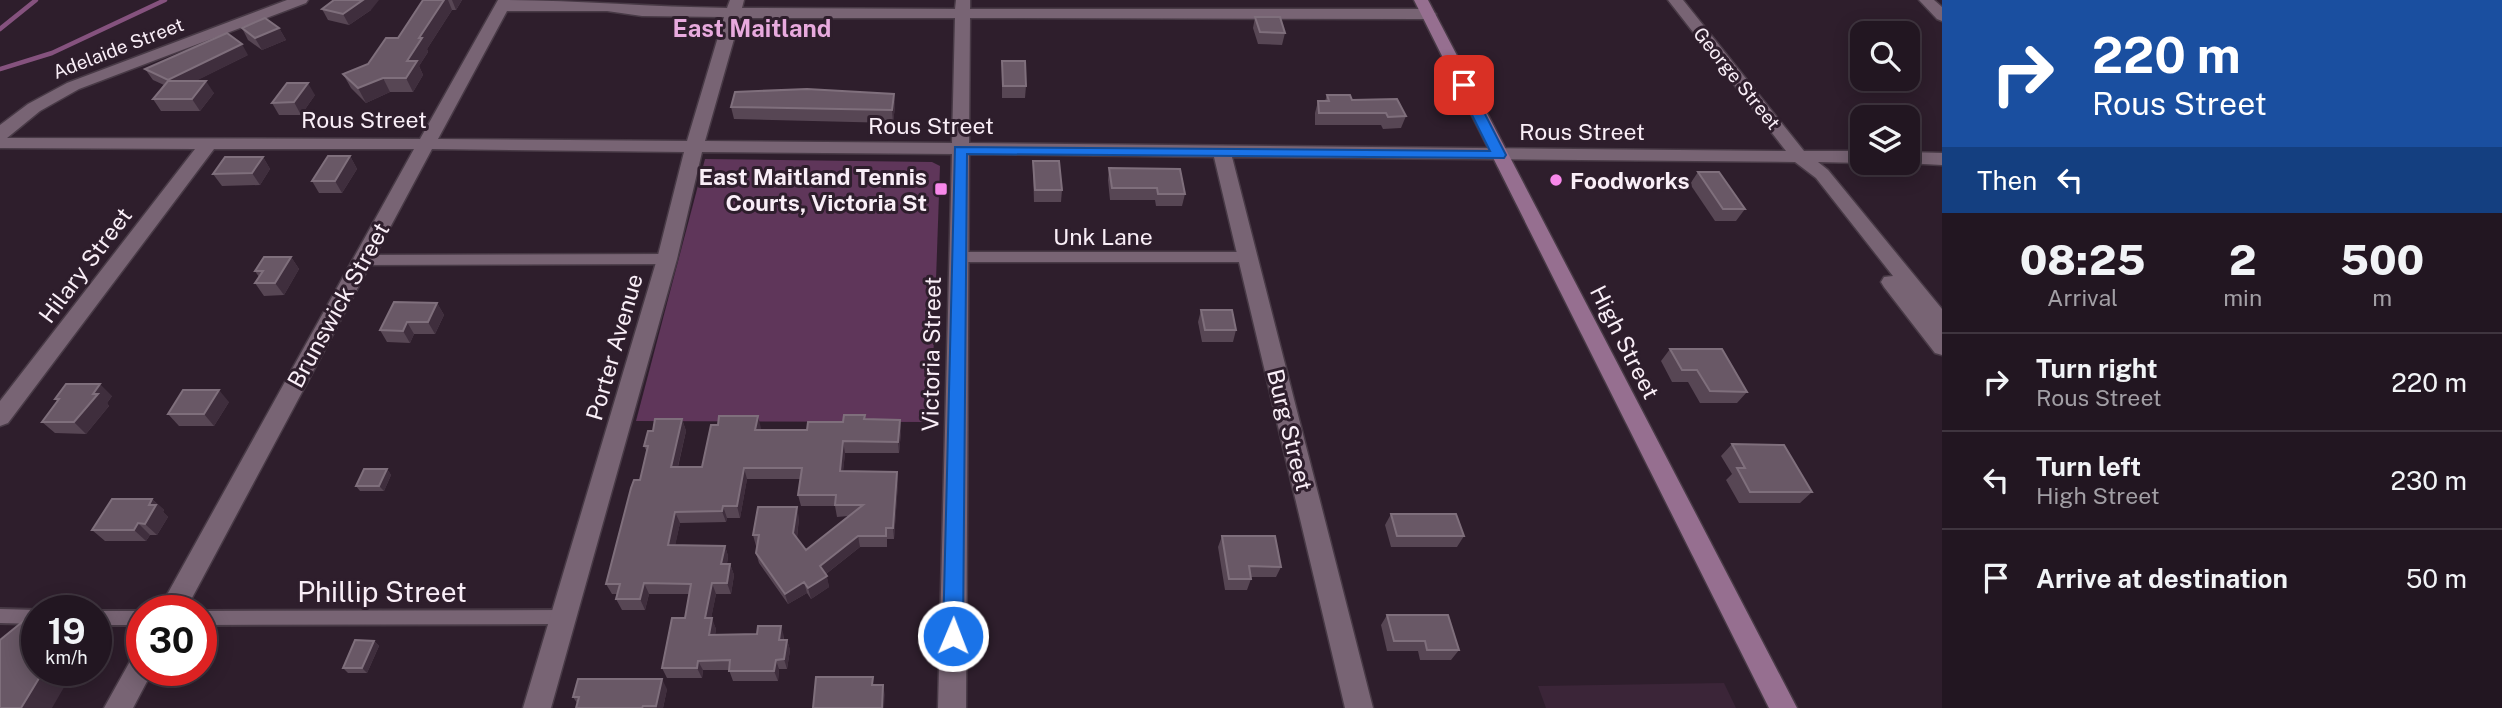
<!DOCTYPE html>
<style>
:root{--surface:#221621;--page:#2a1f2a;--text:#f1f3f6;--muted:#a29fa5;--line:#3f353f}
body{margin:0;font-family:"Public Sans",sans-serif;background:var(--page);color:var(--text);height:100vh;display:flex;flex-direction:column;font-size:26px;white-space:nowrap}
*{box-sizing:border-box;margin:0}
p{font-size:23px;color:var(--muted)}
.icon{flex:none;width:38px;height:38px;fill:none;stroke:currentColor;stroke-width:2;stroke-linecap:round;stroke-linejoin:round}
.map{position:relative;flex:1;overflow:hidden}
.side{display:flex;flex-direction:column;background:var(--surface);width:560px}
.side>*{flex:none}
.banner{background:#1a4fa0;color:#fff;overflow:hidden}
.buttons{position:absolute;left:1850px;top:21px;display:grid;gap:14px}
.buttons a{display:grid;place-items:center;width:70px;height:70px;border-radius:14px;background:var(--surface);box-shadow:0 4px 18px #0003,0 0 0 2px var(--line);font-size:35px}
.speed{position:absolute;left:21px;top:595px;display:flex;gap:14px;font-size:35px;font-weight:700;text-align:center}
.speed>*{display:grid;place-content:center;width:91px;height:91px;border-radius:50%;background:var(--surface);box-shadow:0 4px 18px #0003,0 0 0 2px var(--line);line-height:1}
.speed small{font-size:18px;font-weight:400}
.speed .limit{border:10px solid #d22;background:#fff;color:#111}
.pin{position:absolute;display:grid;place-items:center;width:60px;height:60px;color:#fff;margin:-30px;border-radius:14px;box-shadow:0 4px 10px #0006}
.me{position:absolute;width:77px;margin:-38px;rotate:1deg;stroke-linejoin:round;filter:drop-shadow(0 0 5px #0008)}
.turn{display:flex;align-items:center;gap:24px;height:147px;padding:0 35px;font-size:32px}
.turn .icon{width:91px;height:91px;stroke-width:2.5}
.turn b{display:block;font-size:49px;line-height:60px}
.then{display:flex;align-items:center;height:66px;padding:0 35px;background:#0003;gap:14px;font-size:26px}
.eta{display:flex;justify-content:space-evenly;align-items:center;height:119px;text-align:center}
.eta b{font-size:42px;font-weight:800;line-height:49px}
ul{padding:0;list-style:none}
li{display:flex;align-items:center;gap:21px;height:98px;padding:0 35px;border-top:2px solid var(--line)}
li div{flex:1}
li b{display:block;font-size:26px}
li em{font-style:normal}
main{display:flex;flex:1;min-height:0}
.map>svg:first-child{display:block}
</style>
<main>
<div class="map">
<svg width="1942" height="708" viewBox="0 0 1942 708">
<rect width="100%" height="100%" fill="#2e1e2c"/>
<path fill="#3b2538" d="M1724 683 1736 708H1546L1538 686Z"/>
<path fill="#5f365a" d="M705 159 932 162 940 166 931 422 636 421Z"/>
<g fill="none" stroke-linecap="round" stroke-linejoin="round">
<g stroke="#85527e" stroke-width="4.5">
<path d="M0 29 36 0"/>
<path d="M0 69 52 53 165 0"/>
</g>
<defs>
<g id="lane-far1">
<path d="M958 257H1247"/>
<path d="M363 260 667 259"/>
</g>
<g id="lane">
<path d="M0 616 37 617"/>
<path d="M96 618H142"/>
<path d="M201 618 563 617"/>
</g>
<g id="street">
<path d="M287 0H308L306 3 79 89 40 111 7 138 420 139 498 0C570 0 651 7 727 8L730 0H744L742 8 955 9 956 0H970V9H1428L1436 14 1428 19 970 18 969 143 1786 151 1668 0H1683L1804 151H1862V163L1818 162 1828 170 1942 309V355L1935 353 1884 287 1881 282 1884 277 1893 276 1816 178 1795 162 1232 157 1373 708H1345L1214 157 969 154 966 708H938L952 154 702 152 677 259 551 708H523L657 259 684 152 432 149 185 611H158L414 149H214L8 423 0 426V401L195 149 0 148V125L28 104 67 83ZM507 11H607L642 16 724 17 687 141 438 139ZM740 18H955L952 143 705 141Z"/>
<path d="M1919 0H1934L1942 7V21L1937 19Z"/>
<path d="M1908 152 1942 153V165L1905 163H1908Z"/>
<path d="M142 653V670H153L133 708H104L133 656Z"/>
</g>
<path id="secondary" d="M1414 0H1428L1797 708H1769Z"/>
</defs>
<use href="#lane-far1" stroke="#483a46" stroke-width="13"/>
<use href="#lane" stroke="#483a46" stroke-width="18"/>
<use href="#street" stroke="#483a46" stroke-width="3"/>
<use href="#secondary" stroke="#483a46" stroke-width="3"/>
<use href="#lane-far1" stroke="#786474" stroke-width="10"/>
<use href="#lane" stroke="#786474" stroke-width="14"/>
<use href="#street" fill="#786474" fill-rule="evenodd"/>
<use href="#secondary" fill="#966f90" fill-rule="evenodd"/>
</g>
<g fill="#574654">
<path d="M423 0H462L456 10H452L427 49 428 52 419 66 423 75 413 92H390L366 103 351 88 343 74 368 64 398 38Z"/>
<path d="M322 9 371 10 349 25 328 20Z"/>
<path d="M1255 17 1285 33 1282 45 1258 44 1253 28Z"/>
<path d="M242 28H279L286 40 262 50 248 40Z"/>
<path d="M248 55 195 81 214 93 200 111H161L153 99 164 85 153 80 145 69Z"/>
<path d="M1002 61 1026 86 1025 98H1002Z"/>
<path d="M894 94 895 106 893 123 734 119 731 107Z"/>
<path d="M315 95 301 115H279L272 103Z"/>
<path d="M1327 95 1352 100 1406 116 1401 128 1383 129 1381 125H1315V113L1318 101H1325Z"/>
<path d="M350 156 357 169 342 193H319L312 181Z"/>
<path d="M263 157 270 169 260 185 222 186 213 174Z"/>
<path d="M1033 161 1062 190 1061 202H1034L1033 172Z"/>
<path d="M1109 168 1185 194 1182 206H1156L1155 200H1110L1108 180Z"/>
<path d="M1698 172 1745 209 1736 221H1715L1690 184Z"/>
<path d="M291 257 299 269 284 295 264 296 255 283 259 277 255 271Z"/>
<path d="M437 303 444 315 435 334H414L410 343 387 342 380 330Z"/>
<path d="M1201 310 1236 330 1233 342H1202L1198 322Z"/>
<path d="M1670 349 1747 392 1737 403H1700L1688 382H1672L1661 361Z"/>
<path d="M112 396 107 403 109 406 86 434 55 433 42 422 57 401 55 399Z"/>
<path d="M229 402 214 426H179L168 414Z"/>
<path d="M865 415 866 419 900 420 901 432 899 453H845L843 471 897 472 898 483 894 539H887V547H860L826 574 829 587 811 599 807 593 788 604 759 563 756 553 757 546H756L753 535 799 518 797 538 806 550 848 516 837 517 835 506H801L798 495 800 479H747L740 518H727L726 522 680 523 675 545 725 546 728 556 727 564H730L734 575 731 594H716L711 618 716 629 715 635 784 636V640H787L790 650 787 669H779L778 681H733L729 670H703L702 678H667L662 668 685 618 689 594H649L645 610H622L616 599 617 594H612L606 584 640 480 647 452 644 446 653 431 682 419 686 431 678 467H702L761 428 760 430H807L843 422Z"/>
<path d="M1732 444 1812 492 1800 503H1739L1726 480 1732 474 1721 456Z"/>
<path d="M387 469 391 475 384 491H360L356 486Z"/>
<path d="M152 499 164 510 163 512 168 517 157 535H150L146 541H105L92 530Z"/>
<path d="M1391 514 1464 536 1457 547H1391L1385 525Z"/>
<path d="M1222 536 1281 567 1276 577H1251V579L1247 590H1225L1218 547Z"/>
<path d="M1387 615 1459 650 1451 660H1420L1418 651H1387L1381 625Z"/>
<path d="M374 641 379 646 367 673H348L343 668Z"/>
<path d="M667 689 663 708H576L577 703 573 697Z"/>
</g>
<g fill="#3f2e3d">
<path d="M363 0H379L371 10 349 25 343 14Z"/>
<path d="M444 0H448L452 10 427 49 428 52 419 66 423 75 413 92 406 78 407 61 419 38Z"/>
<path d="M452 0H462L456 10Z"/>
<path d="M279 28 286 40 262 50 255 38Z"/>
<path d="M242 44 248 55 176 91 168 80Z"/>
<path d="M383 78 390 92 366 103 358 88Z"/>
<path d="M206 81 214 93 200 111 192 99Z"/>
<path d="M308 83 315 95 301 115 294 102Z"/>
<path d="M894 94 895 106 893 123 892 110Z"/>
<path d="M350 156 357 169 342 193 335 181Z"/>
<path d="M263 157 270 169 260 185 252 173Z"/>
<path d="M291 257 299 269 284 295 275 283Z"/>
<path d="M437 303 444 315 435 334 428 322Z"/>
<path d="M407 322 414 334 410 343 403 331Z"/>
<path d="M100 384 112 396 107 403 109 406 86 434 74 422Z"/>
<path d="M219 390 229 402 214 426 204 414Z"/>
<path d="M758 416 761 428 758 442 755 430Z"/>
<path d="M682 419 686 431 675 478 671 467Z"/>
<path d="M900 420 901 432 899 453 898 442Z"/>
<path d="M843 441 845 453 842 482 840 471Z"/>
<path d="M744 468 747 479 740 518 737 506Z"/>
<path d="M387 469 391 475 384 491 379 486Z"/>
<path d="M897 472 898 483 894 539 893 528Z"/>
<path d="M152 499 164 510 163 512 168 517 157 535 145 524 149 505Z"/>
<path d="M723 506 727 518 726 522 722 511Z"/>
<path d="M797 507 799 518 796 544 793 533Z"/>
<path d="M675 512 680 523 673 556 668 545Z"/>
<path d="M138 523 150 535 146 541 134 530Z"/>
<path d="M858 536 860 547 822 577 820 566Z"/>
<path d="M725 546 728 556 725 575 721 564Z"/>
<path d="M730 564 734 575 731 594 727 583Z"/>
<path d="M827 576 829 587 811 599 808 588Z"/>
<path d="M804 582 807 593 788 604 785 594Z"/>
<path d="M644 583 649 594 645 610 640 599Z"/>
<path d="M712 583 716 594 709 629 705 618Z"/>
<path d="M712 618 716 629 713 645 709 635Z"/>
<path d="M781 626 784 636 782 650 779 640Z"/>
<path d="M787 640 790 650 787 669 784 659Z"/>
<path d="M374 641 379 646 367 673 362 668Z"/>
<path d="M776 660 779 669 778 681 774 671Z"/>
<path d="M698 661 703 670 702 678 697 668Z"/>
<path d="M44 670H74L52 708H21Z"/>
<path d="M662 679 667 689 663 708H657L656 706Z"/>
<path d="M883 685 885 695 884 708H882Z"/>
</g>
<g fill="#695866" stroke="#7f6f7c" stroke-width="2">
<path d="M334 0H363L343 14 322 9Z"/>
<path d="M423 0H444L419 38H422L407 61H417L406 78H383L358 88 343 74 368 64 386 38H398Z"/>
<path d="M1255 17H1280L1285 33 1260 32Z"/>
<path d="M265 18 279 28 255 38 242 28Z"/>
<path d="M227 33 242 44 168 80 145 69Z"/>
<path d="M1002 61H1025L1026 86H1003Z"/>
<path d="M168 81H206L192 99H153Z"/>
<path d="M287 83H308L294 102 272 103Z"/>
<path d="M807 89 894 94 892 110 731 107 735 92Z"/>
<path d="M1327 95H1350L1352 100 1397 99 1406 116 1388 117 1386 113H1319L1318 101H1329Z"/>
<path d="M328 156H350L335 181H312Z"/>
<path d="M225 157H263L252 173 213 174Z"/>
<path d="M1033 161H1059L1062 190H1035Z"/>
<path d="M1109 168 1180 169 1185 194H1158L1157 188H1112Z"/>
<path d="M1698 172H1719L1745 209H1723Z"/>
<path d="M264 257H291L275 283H255L263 271H255Z"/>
<path d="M394 302 437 303 428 322H407L403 331 380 330Z"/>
<path d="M1201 310H1232L1236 330H1205Z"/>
<path d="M1670 349H1722L1747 392 1710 391 1697 370H1682Z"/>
<path d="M66 384H100L93 394H98L74 422H42L59 399H55Z"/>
<path d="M183 390H219L204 414H168Z"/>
<path d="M844 415H865L864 419 900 420 898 442 843 441 840 471 897 472 893 528H886V536H858L820 566 827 576 808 588 804 582 785 594 756 553 759 535H753L758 507H797L793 533 806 550 863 505H835L836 495H798L802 468H744L737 506H723L722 511 675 512 668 545 725 546 721 564H730L727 583H712L705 618H712L709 635 757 634 758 626H781L779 640H787L784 659 776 660 774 671H729L730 660 698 661 697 668H662L672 618H685L691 584 644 583 640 599H616L620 584H606L631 488 634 480H640L648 446H644L648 431H653L655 419H682L671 467H702L711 425H718L719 416H758L755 430H807L808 422H843Z"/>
<path d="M1732 444 1784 445 1812 492H1750L1737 468H1745Z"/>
<path d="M364 469H387L379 486H356Z"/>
<path d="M112 499H152L149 505H156L145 524 138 523 134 530H92Z"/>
<path d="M1391 514H1456L1464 536H1397Z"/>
<path d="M1222 536H1275L1281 567 1249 566 1251 579H1229Z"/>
<path d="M32 614 37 618V670H44L21 708H0V640Z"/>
<path d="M1387 615H1448L1459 650H1427L1425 641H1394Z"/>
<path d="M355 640 374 641 362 668H343Z"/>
<path d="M816 677H873L872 685H883L882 708H813Z"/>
<path d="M578 679H662L656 706H643L642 708H576L579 697H573Z"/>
</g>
<path fill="#1a73e8" stroke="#114b97" stroke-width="2" d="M1464 81 1470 85 1506 155 1504 158 967 154 963 636 960 643 953 645 946 643 943 636 955 147 1490 151 1457 85Z"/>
<g fill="#f888ea" stroke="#2e1e2c" stroke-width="2.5">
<circle cx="1556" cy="180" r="7"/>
<rect x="934" y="182" width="14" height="14" rx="3.5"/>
</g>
<g text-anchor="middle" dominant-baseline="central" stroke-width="6" stroke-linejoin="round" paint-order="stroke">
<g font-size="19" fill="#f9eef7" stroke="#2e1e2c">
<text transform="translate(118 48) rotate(-21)">Adelaide Street</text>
<text transform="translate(1737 78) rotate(51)">George Street</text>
</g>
<g font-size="23" fill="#f9eef7" stroke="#2e1e2c">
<text x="364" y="119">Rous Street</text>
<text x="931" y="125">Rous Street</text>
<text x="1582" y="131">Rous Street</text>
<text x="1103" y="236">Unk Lane</text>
<text transform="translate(85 265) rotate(-53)">Hilary Street</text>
<text transform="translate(338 305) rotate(-61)">Brunswick Street</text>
<text transform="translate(1625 342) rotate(63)">High Street</text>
<text transform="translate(614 347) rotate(-74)">Porter Avenue</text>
<text transform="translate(931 354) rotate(-89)">Victoria Street</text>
<text transform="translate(1290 430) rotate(76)">Burg Street</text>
</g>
<g font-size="23" font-weight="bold" fill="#f9eef7" stroke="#2e1e2c" text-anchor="end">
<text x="927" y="176">East Maitland Tennis<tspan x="927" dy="26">Courts, Victoria St</tspan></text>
<text x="1570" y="180" text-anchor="start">Foodworks</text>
</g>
<g font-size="24" font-weight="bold" fill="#e8aade" stroke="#2e1e2c">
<text x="752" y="28">East Maitland</text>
</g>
<g font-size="28" fill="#f9eef7" stroke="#2e1e2c">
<text x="382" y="591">Phillip Street</text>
</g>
</g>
</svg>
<div class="buttons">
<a><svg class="icon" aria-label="search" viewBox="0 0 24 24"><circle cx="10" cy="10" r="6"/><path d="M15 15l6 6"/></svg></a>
<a><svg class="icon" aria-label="layers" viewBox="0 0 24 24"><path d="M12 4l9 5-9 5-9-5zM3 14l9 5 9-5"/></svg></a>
</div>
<div class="speed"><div>19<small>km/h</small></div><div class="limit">30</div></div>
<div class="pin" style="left:1464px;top:85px;background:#d93025"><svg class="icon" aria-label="arrive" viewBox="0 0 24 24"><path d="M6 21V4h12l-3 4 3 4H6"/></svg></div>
<svg class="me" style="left:953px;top:636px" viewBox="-20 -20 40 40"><circle r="17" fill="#1a73e8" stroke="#fff" stroke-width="3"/><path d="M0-11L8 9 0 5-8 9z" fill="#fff"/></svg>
</div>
<section class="side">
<div class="banner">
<div class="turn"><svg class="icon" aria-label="right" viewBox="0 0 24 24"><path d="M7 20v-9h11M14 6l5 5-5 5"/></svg><div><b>220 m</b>Rous Street</div></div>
<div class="then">Then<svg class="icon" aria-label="left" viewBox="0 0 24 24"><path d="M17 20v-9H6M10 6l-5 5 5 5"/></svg></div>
</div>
<div class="eta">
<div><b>08:25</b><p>Arrival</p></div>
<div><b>2</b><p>min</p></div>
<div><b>500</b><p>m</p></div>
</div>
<ul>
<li><svg class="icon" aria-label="right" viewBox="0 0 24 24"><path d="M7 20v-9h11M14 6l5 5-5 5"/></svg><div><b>Turn right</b><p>Rous Street</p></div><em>220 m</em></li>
<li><svg class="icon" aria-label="left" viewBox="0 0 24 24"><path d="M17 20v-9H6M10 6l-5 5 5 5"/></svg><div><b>Turn left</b><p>High Street</p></div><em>230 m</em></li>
<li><svg class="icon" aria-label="arrive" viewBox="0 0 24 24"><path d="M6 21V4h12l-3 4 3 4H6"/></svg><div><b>Arrive at destination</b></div><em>50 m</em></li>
</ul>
</section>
</main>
